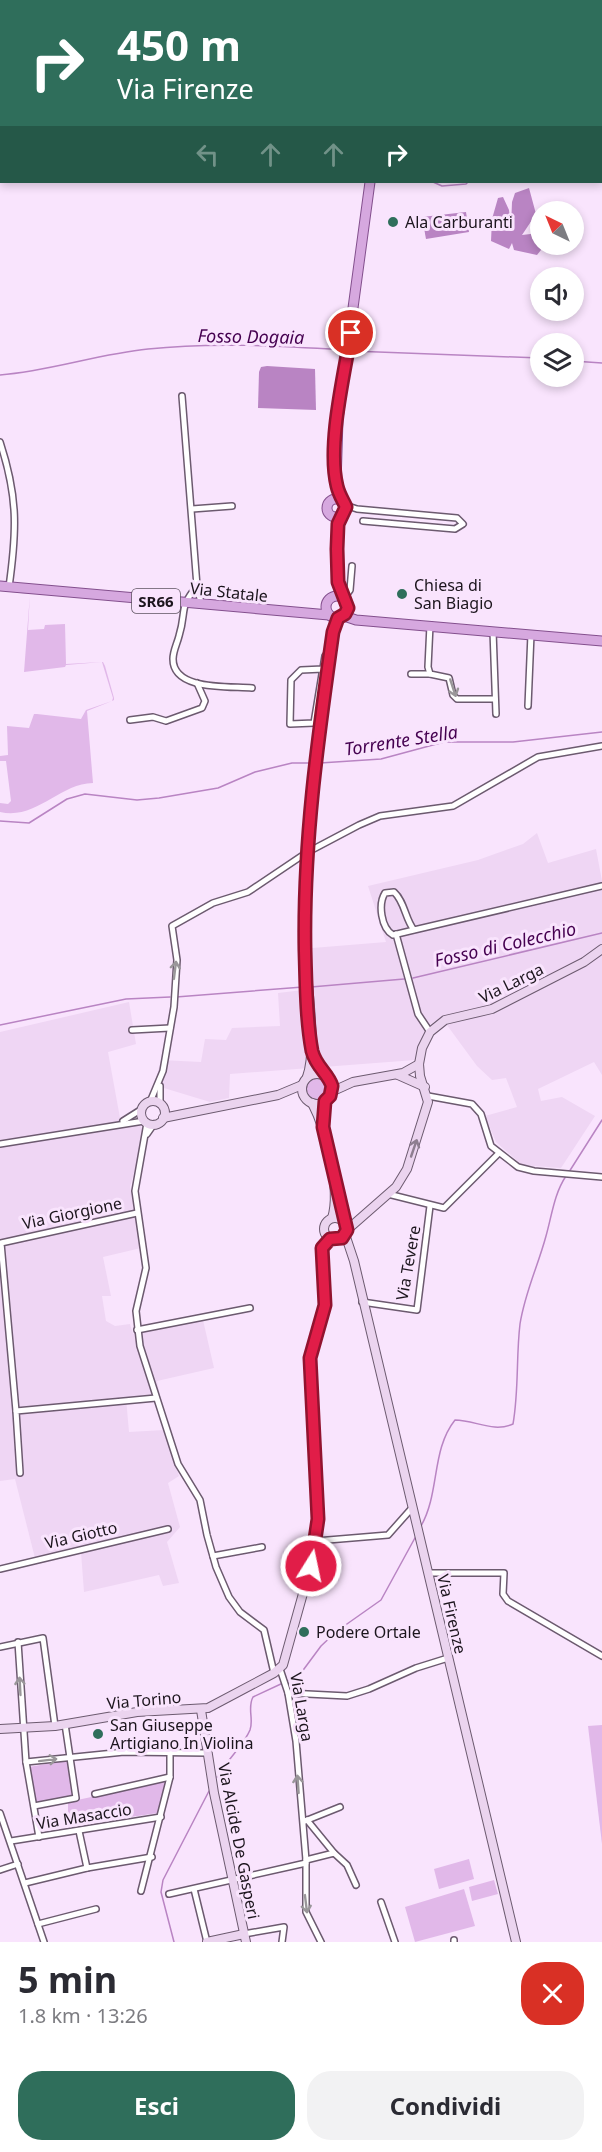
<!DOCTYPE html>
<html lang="it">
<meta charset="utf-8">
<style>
:root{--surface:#fff;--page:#f2f2f3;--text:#2b2b33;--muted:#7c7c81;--accent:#2f6e5b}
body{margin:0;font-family:"Noto Sans",sans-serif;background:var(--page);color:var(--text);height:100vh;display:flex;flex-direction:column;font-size:22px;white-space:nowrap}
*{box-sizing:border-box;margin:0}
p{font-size:20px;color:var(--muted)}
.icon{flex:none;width:33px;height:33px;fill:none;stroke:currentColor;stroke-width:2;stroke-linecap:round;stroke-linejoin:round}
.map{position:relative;height:1942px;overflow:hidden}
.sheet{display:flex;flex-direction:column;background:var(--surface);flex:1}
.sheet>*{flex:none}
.guide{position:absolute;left:0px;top:0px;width:603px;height:183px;box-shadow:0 3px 9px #0003;background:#2f6e5b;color:#fff;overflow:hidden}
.needle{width:39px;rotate:317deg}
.controls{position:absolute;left:530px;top:201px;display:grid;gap:12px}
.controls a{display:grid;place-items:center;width:54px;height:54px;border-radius:50%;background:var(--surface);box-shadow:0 3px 9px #0003;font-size:30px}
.pin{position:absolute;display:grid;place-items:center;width:51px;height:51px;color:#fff;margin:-26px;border:3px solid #fff;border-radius:50%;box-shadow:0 2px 6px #0007}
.me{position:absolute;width:66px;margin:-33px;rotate:10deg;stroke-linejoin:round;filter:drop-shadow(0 0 4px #0008)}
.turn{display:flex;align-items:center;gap:21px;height:126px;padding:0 18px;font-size:27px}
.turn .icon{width:78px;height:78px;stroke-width:2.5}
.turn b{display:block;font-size:42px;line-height:51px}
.lanes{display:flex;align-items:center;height:57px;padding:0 18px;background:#0003;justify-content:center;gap:30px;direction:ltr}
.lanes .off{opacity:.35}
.round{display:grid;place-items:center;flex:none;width:63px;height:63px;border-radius:24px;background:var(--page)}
.overview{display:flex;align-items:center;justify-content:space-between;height:102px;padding:0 18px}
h1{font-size:36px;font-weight:700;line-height:45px}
.primary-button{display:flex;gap:12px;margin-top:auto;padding:12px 18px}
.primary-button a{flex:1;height:69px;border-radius:24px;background:var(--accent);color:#fff;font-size:24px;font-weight:700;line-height:69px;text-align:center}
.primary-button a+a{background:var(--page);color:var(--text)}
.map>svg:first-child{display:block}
</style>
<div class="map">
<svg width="602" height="1942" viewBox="0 0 602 1942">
<rect width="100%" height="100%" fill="#f9e4fd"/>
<g fill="#efd6f4">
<path d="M537 833 548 863 596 849 602 881V1075L594 1062 538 1089 541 1101 562 1097 595 1116 561 1168 522 1165 496 1142 485 1116 517 1107 506 1078 492 1080 477 1066 441 1017 428 1026 415 1060 230 1074 229 1098 210 1102 154 1085 161 1060 201 1062 205 1039 226 1040 232 1028 280 1026 278 993 303 990 300 949 386 942 368 886 478 860 523 844Z"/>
<path d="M129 1002 136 1044 108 1052 120 1118 126 1117 139 1124 145 1132 130 1187 141 1248 103 1257 111 1296H102L106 1321 115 1326 130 1324 133 1334 203 1320 214 1368 157 1381 160 1395 126 1398 129 1432 164 1430 179 1476 168 1483 180 1527 167 1542 179 1583 163 1586 159 1575 84 1592 81 1552 36 1562 15 1479 0 1481V1032Z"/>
</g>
<g fill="#e1b8e9">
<path d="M0 591 30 593 28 630 44 629 45 625 65 624 66 664 102 662H103L105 666 114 698V700L112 701 87 711 93 783C58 784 37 820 0 812V803L8 804 11 801 6 761H0V756L8 755 7 726 29 728 34 714H37L81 719 86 710 112 701 113 698 102 662 66 665 65 667 24 672 30 594Z"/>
<circle cx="317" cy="1089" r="11"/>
<path d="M602 1725V1844L588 1726Z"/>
<path d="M69 1760 75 1797 35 1803 29 1767Z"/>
<path d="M166 1781 158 1813 68 1826V1802Z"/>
<path d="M469 1859 474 1879 439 1889 434 1869Z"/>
<path d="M494 1880 498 1894 472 1901 469 1887Z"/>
<path d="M464 1889 475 1926 415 1942 405 1907Z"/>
</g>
<g fill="#b984c3">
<path d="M529 188 536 214 522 235 539 233 541 250 537 255 514 250 512 243 509 249 491 241 492 219 498 198 503 197 509 210 511 228 512 202 515 193Z"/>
<path d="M466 212 469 232 426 239 422 217Z"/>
<path d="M267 366 315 369 316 410 258 408 259 372 261 367Z"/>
</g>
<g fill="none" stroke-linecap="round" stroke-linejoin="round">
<g stroke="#b984c3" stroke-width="1.5">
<path d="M0 179H2"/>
<path d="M433 182 442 186 466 184 468 182"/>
<path d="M352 351 540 358"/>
<path d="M573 361 602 363"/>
<path d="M0 375C50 371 98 354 148 349 213 342 280 346 344 350"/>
<path d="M320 763 381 759 444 742H513L602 732"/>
<path d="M0 821 29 823 67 799 85 794 137 800 159 798 218 788 255 772 292 763H312"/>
<path d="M413 978 602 933"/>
<path d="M311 987 404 979"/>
<path d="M176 997 303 987"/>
<path d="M0 1025 126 999 170 997"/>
<path d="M569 1172 602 1120"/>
<path d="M421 1526C440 1493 431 1450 455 1420 475 1420 493 1433 513 1424 519 1390 516 1357 520 1324 525 1292 538 1266 546 1236 552 1215 554 1194 566 1176"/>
<path d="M287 1681 301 1673 321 1646 337 1631 381 1600 416 1536"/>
<path d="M217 1777C226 1761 244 1745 250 1730 254 1719 247 1708 253 1697L283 1683"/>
<path d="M174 1942 161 1892 163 1880 209 1791"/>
</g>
<defs>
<g id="street">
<path d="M32 0V2"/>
<path d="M570 0 571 2"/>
<path d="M182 396 197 586 201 603"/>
<path d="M0 442C18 497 17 530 9 587"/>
<path d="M345 505 357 509 457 518 463 524 455 529 363 521"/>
<path d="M192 509 232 506"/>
<path d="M197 586C178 609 187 610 179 636 177 644 173 651 173 659 173 691 229 686 252 688"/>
<path d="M344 598 350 590 352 566"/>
<path d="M430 625 428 667 430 674 449 678 453 695 457 699H495"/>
<path d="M493 631 496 714"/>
<path d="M323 669 301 670 291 680 290 724 314 723 325 656 329 651"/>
<path d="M411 674H430"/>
<path d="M528 706 531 634"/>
<path d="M130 720 153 717 166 721 202 708 205 701 197 683"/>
<path d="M414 930C405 919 405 902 394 892L385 893C378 904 381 928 393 935L414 930 602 886"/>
<path d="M396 934 418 1014 430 1032"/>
<path d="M132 1030 170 1028"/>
<path d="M428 1096 472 1104 481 1114 491 1146 518 1167 534 1171 602 1177"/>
<path d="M150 1102 163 1071 174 1007 177 960 172 926 213 903 248 892 306 853 359 825 380 816 453 806 538 757 602 746"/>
<path d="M160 1104V1086"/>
<path d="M123 1121 142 1109"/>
<path d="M147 1123 135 1191 146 1268 136 1311 140 1346 178 1464 200 1500 207 1535 216 1567 229 1597 240 1612 264 1630 274 1673"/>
<path d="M147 1134 154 1124"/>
<path d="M0 1144 144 1121"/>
<path d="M388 1194 444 1208 499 1153"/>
<path d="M362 1302 417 1310 430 1206"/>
<path d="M137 1330 250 1308"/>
<path d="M16 1411 1 1243 137 1213"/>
<path d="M20 1473 16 1411 156 1398"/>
<path d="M316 1541 388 1535 412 1508"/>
<path d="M213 1556 262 1547"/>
<path d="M0 1569 168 1529"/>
<path d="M428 1573H504L503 1594 508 1601 602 1656"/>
<path d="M18 1642 26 1762 39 1837"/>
<path d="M0 1647 43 1638 55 1726"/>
<path d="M280 1669 288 1693 296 1741 306 1860V1912L321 1942"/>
<path d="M288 1693 347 1696 369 1689 416 1668 448 1658"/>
<path d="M26 1762 124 1752 208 1753"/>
<path d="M95 1794 170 1777"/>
<path d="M34 1806 76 1798 65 1724"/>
<path d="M0 1813 44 1942"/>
<path d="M307 1820 334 1853"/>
<path d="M305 1821 340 1807"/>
<path d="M79 1831 87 1868"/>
<path d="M11 1841 161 1817"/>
<path d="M306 1860 334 1853 347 1865 356 1885"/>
<path d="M0 1870 18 1864"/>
<path d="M25 1883 87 1868 152 1857"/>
<path d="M194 1889 207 1942"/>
<path d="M141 1891 170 1777V1753"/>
<path d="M169 1894 306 1863"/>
<path d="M381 1902 395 1942"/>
<path d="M38 1924 96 1909"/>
<path d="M244 1934 284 1927 282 1942"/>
<path d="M454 1942V1940"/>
</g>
<g id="secondary">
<path d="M62 2 71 0"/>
<path d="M0 19H2"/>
<circle cx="317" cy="1089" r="15"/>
<path d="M398 1075 425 1087"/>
<path d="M307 1077C318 1046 306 981 305 945 303 869 312 797 321 722 326 688 327 651 338 618"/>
<path d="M331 1092 353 1082 403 1073 419 1064"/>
<circle cx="153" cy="1113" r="12"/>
<path d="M312 1103C326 1130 341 1189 332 1218"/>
<path d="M163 1118 278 1095 302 1085"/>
<path d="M323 1125 325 1101"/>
<circle cx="335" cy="1229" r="11"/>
<path d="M347 1230 396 1187 407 1169 428 1102 420 1076 419 1064 422 1048 430 1032 445 1020 492 1009 584 962 602 949"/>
<path d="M345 1234 354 1261 516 1942"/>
<path d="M201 1710 214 1793 246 1942"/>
<path d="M0 1729 55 1726 137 1712 208 1708 274 1673 283 1665 316 1547 318 1519 310 1358 325 1305 322 1250 330 1239"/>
<path d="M207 1942 244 1934"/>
</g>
<g id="primary">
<path d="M340 0 341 2"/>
<circle cx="336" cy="508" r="9"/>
<path d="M340 499 336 484 338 419 370 182"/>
<path d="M340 517C334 542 336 572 341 597"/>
<path d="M0 586 329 615"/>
<circle cx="337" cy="607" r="11"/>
<path d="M344 616 356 620 602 641"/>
</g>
</defs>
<use href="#street" stroke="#6c5a6f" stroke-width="8"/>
<use href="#secondary" stroke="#6c5a6f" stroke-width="10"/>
<use href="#primary" stroke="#834f8d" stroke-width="11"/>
<use href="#street" stroke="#fff" stroke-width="5"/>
<use href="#secondary" stroke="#ebd4ef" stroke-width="8"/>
<use href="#primary" stroke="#d6a8df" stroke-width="9"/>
</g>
<defs><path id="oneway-shaft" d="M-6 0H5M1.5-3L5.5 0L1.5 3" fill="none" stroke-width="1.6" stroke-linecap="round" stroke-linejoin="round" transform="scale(1.5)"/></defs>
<g stroke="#999699">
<use href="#oneway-shaft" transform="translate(453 688) rotate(72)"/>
<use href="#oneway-shaft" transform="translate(175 970) rotate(-83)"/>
<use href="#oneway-shaft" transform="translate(20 1686) rotate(-93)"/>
<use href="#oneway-shaft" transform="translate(48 1760) rotate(-7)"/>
<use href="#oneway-shaft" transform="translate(298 1784) rotate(-94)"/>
<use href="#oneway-shaft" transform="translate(306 1904) rotate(83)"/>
</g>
<use stroke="#8e7e90" href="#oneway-shaft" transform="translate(414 1148) rotate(-71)"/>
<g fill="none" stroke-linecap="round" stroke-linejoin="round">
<defs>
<path id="route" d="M311 1566 318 1519 310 1358 325 1305 322 1248 330 1239 342 1238 347 1230 323 1127 325 1101 330 1096 332 1086C328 1073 316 1067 312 1051 306 1019 306 983 305 951 303 843 318 738 333 632L338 618 345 614 348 608 338 582 337 549 338 524 346 507C343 500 339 495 337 486 327 445 344 376 351 333"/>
</defs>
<use href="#route" stroke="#92132f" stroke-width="15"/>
<use href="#route" stroke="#e11d48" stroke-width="10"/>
</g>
<g fill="#2f6e5b" stroke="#f9e4fd" stroke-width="2">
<circle cx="393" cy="222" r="6"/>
<circle cx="402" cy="594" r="6"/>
<circle cx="304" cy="1632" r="6"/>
<circle cx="98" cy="1734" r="6"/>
</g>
<g text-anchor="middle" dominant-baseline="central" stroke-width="6" stroke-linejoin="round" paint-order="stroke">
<rect fill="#f9e4fd" stroke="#5e5360" stroke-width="1.5" x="132" y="589" width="48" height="24" rx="4.5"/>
<g font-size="15" font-weight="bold" fill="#1c151d">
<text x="156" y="601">SR66</text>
</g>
<g font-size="16" fill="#1c151d" stroke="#f9e4fd" text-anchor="start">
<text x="405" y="222">Ala Carburanti</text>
<text x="414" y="585">Chiesa di<tspan x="414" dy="18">San Biagio</tspan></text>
<text x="316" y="1632">Podere Ortale</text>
<text x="110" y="1725">San Giuseppe<tspan x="110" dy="18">Artigiano In Violina</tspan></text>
</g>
<g font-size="16" fill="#1c151d" stroke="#f9e4fd">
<text transform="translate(229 592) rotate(6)">Via Statale</text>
<text transform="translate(511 983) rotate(-26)">Via Larga</text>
<text transform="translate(72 1213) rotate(-12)">Via Giorgione</text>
<text transform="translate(408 1263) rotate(-80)">Via Tevere</text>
<text transform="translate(81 1535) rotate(-13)">Via Giotto</text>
<text transform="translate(452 1614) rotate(77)">Via Firenze</text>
<text transform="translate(144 1700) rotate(-5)">Via Torino</text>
<text transform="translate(302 1707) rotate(80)">Via Larga</text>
<text transform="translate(84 1816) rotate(-9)">Via Masaccio</text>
<text transform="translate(239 1841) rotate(79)">Via Alcide De Gasperi</text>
</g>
<g font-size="18" font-style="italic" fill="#450050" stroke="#f9e4fd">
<text transform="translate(251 336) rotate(1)">Fosso Dogaia</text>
<text transform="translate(401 740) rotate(-9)">Torrente Stella</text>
<text transform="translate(505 944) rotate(-13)">Fosso di Colecchio</text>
</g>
</g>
</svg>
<div class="controls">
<a><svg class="needle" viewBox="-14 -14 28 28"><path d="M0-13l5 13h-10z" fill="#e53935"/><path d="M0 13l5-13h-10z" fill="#7c7c81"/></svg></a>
<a><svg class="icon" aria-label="sound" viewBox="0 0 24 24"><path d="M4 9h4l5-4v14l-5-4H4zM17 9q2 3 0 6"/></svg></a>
<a><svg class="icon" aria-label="layers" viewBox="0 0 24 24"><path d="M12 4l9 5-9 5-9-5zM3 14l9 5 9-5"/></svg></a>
</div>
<div class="pin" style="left:351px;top:333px;background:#d93025"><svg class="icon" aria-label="arrive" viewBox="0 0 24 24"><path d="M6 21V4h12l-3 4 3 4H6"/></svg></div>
<svg class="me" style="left:311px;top:1566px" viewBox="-20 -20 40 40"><circle r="17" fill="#e11d48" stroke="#fff" stroke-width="3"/><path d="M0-11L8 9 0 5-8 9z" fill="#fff"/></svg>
<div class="guide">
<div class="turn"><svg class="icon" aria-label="right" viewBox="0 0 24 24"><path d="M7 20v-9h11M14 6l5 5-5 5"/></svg><div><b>450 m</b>Via Firenze</div></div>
<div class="lanes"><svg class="icon off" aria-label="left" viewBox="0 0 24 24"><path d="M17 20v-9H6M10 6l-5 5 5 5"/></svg><svg class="icon off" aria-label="ahead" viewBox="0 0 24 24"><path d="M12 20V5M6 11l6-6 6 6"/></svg><svg class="icon off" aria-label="ahead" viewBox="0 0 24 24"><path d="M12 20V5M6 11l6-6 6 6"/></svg><svg class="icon" aria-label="right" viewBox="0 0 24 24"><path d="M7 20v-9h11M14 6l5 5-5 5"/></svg></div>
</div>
</div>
<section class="sheet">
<div class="overview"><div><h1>5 min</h1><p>1.8 km · 13:26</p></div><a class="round" style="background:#d93025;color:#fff"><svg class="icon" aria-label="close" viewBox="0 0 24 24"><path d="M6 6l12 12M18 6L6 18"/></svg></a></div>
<div class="primary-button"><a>Esci</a><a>Condividi</a></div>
</section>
